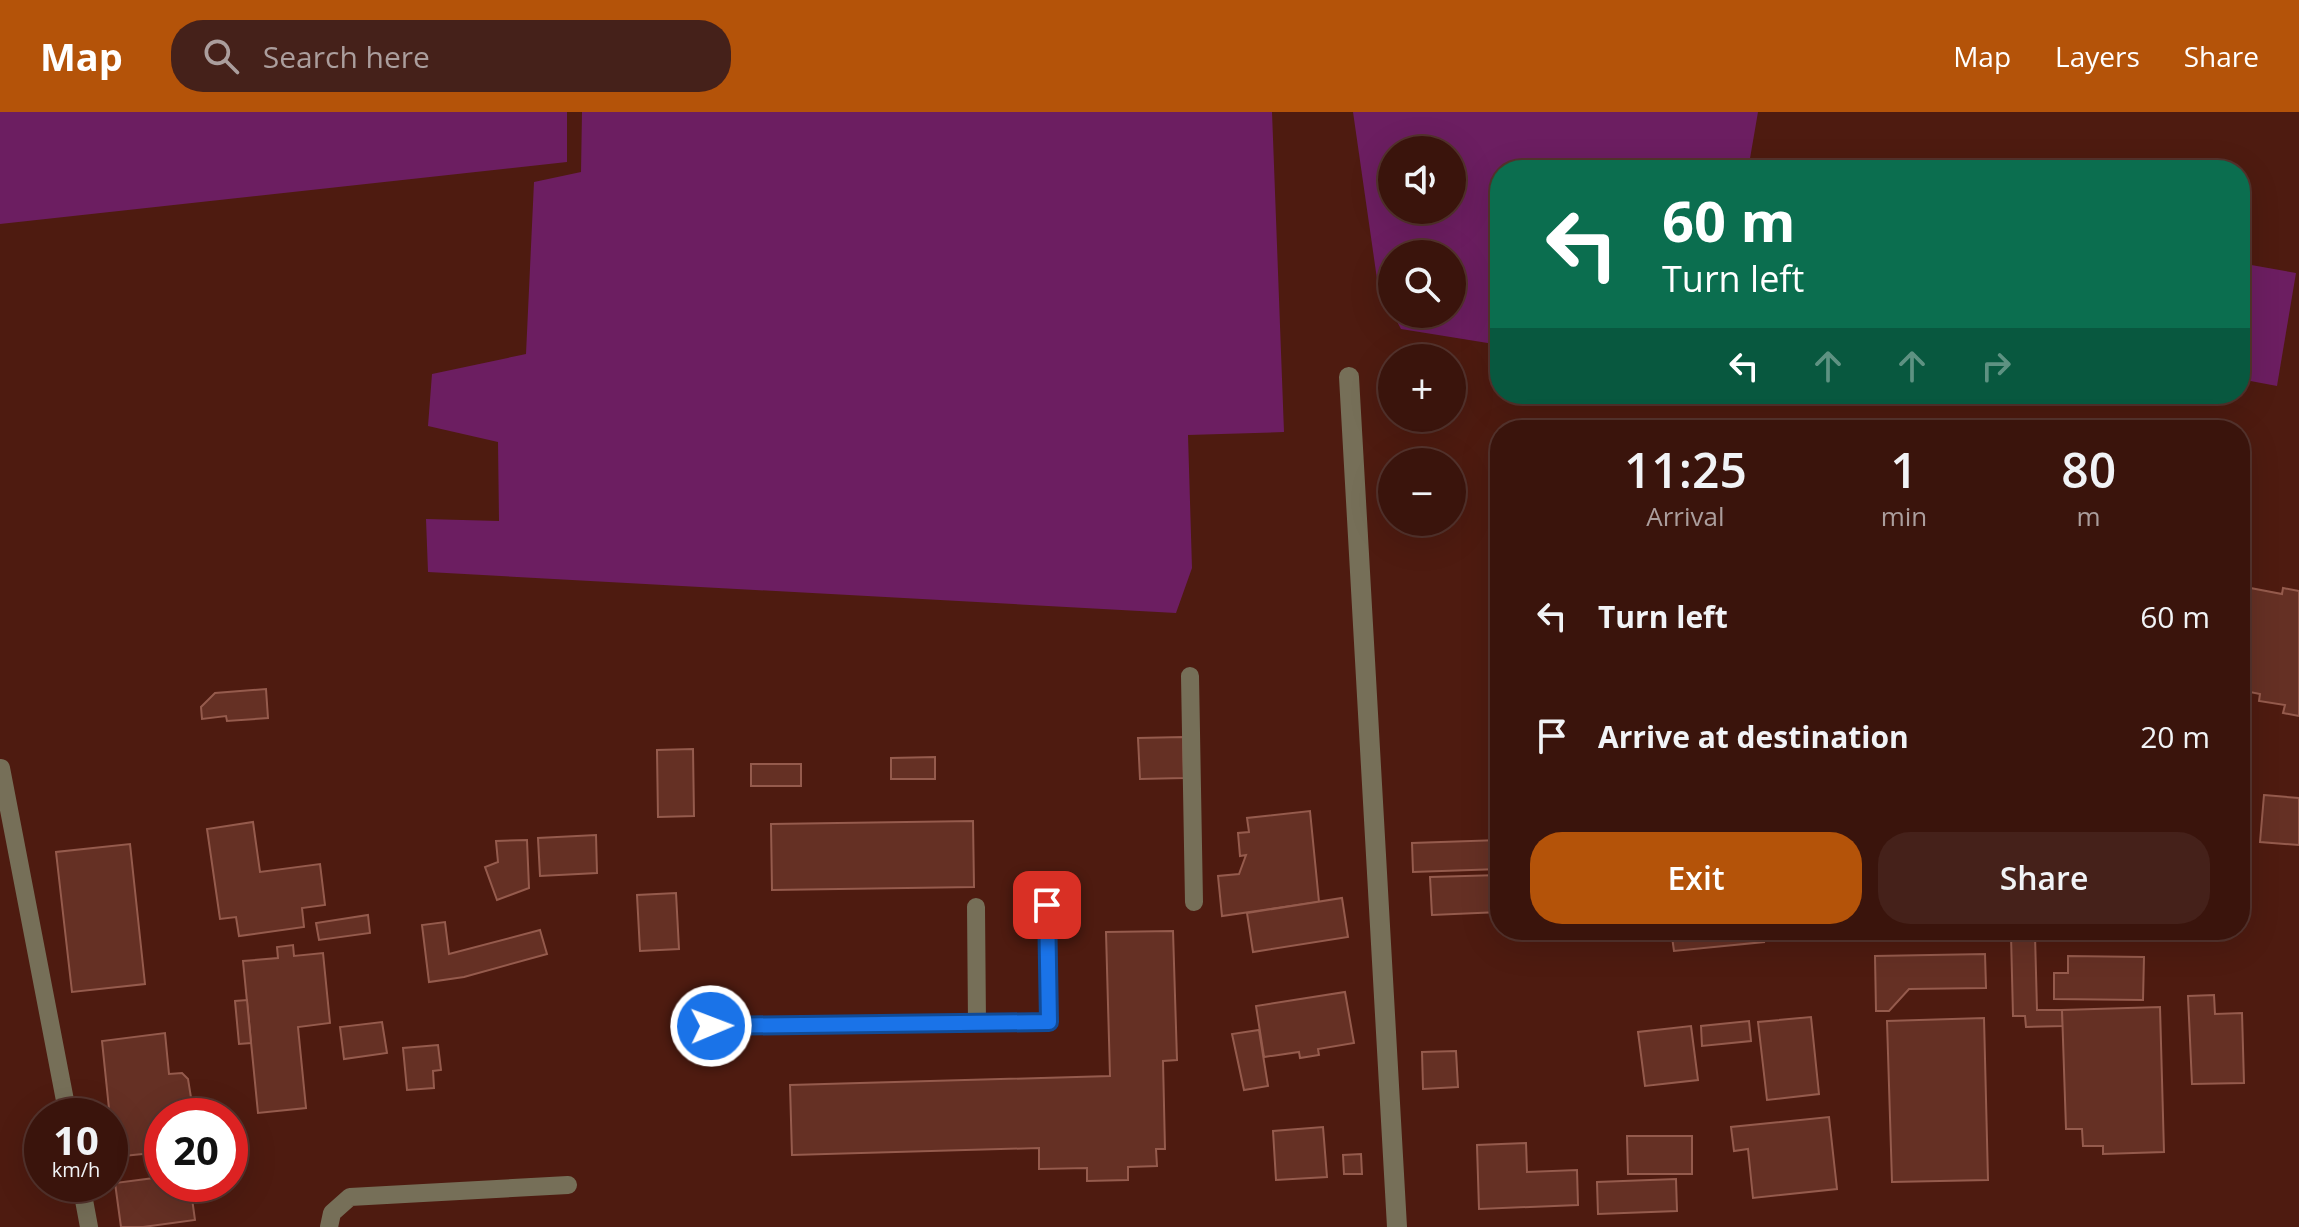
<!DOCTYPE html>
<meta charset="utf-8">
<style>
:root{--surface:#3a140c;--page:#45211a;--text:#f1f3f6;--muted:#ab9e9d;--line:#54332d;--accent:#b45309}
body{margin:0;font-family:"Open Sans",sans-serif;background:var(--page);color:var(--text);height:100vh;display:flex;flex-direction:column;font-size:30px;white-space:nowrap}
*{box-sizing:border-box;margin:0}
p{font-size:26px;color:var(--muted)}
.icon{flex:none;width:44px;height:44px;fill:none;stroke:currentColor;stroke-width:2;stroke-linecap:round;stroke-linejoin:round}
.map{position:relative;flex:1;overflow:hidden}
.side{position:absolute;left:1490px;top:308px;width:760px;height:520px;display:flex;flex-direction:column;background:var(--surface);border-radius:32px;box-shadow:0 8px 32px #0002,0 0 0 2px var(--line)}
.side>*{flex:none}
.hud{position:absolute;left:1490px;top:48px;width:760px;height:244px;border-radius:32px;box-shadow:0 8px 32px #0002,0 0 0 2px var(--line);background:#0b6e4f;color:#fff;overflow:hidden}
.tools{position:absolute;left:1378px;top:24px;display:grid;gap:16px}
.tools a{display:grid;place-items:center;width:88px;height:88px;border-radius:50%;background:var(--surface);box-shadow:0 8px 32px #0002,0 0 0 2px var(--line);font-size:40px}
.speed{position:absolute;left:24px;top:986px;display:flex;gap:16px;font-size:40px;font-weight:700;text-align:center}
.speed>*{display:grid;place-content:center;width:104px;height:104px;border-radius:50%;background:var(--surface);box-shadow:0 8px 32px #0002,0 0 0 2px var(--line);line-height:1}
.speed small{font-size:20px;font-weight:400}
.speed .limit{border:12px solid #d22;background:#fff;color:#111}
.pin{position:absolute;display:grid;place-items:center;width:68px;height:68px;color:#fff;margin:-34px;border-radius:16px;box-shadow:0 4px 12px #0006}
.me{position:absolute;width:88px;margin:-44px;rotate:89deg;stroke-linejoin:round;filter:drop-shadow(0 0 6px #0008)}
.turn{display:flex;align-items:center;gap:28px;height:168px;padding:0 40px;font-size:36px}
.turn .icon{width:104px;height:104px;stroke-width:2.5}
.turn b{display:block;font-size:56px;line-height:68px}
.lanes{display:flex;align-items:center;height:76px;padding:0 40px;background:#0003;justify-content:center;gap:40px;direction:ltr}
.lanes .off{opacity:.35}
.eta{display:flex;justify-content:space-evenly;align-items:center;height:136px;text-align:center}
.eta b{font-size:48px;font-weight:600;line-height:56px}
.button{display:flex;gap:16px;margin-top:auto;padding:16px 40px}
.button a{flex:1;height:92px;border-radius:32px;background:var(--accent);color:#fff;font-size:32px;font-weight:600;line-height:92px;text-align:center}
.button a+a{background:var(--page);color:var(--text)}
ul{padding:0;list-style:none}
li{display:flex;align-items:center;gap:24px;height:120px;padding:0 40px}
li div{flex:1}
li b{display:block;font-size:30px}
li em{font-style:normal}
header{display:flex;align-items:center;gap:48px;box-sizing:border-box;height:112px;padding:0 40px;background:var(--accent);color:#fff}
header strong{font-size:38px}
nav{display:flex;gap:44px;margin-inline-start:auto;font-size:28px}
.search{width:560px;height:72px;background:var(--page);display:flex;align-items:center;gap:20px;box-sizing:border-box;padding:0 28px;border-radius:32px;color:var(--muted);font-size:30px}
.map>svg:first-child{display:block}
</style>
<header>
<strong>Map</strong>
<div class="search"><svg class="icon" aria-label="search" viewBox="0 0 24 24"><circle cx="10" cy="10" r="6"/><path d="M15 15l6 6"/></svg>Search here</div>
<nav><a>Map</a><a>Layers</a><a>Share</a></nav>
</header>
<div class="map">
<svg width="2299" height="1115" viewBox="0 0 2299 1115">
<rect width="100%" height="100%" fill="#4e1b10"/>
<g fill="#6c1e61" fill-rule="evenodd">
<path d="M0 0H567V50L0 112Z"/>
<path d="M582 0H1272L1284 320 1188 323 1192 456 1176 501 428 460 426 407 499 409 498 330 428 314 432 262 526 242 534 70 581 60Z"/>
<path d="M1353 0H1758L1748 58H1500V233L1401 217 1393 202H1452V142H1392V200L1378 174ZM1392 38H1452V98H1392Z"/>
<path d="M2240 151 2296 161 2277 274 2240 267Z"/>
</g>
<g fill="#653024" stroke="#955b4d" stroke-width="2">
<path d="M2240 474 2282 482 2283 476 2299 479V604L2283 601 2285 593 2259 589 2260 582 2240 578Z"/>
<path d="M266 577 268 606 227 609 226 604 202 607 201 595 215 581Z"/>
<path d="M1183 625 1184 666 1140 667 1138 626Z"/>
<path d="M693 637 694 704 658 705 657 638Z"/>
<path d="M935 645V667H891V646Z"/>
<rect x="751" y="652" width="50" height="22"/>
<path d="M2264 683 2299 686V733L2260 730Z"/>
<path d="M1310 699 1319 790 1222 804 1218 764 1239 762 1246 743 1240 744 1238 721 1249 720 1247 706Z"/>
<path d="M973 709 974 775 772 778 771 712Z"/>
<path d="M253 710 260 760 320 752 325 793 302 796 304 815 239 824 236 805 220 807 207 717Z"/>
<path d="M596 723 597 761 540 764 538 726Z"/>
<path d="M527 728 529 776 497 788 485 755 498 750 496 729Z"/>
<path d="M1500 728V757L1413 760 1412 731Z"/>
<path d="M130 732 145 872 72 880 56 740Z"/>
<path d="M1500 763V800L1432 803 1430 765Z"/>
<path d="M676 781 679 837 640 839 637 783Z"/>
<path d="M1342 786 1348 825 1253 840 1247 801Z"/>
<path d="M368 803 370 821 319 828 316 811Z"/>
<path d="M445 810 449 842 540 818 547 842 464 865 429 870 422 813Z"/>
<path d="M1671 818H1762L1764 830 1674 839Z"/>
<path d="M1173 819 1177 948 1163 949 1165 1037H1156L1157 1054 1128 1055V1068L1087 1069V1056L1039 1057V1036L792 1043 790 973 1110 964 1106 820Z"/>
<path d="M2011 823H2035L2037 898H2062L2063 914 2026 915 2025 904H2013Z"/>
<path d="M293 833 294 844 323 841 330 911 298 915 306 996 258 1001 243 849 278 846 277 835Z"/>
<path d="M1985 842 1986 876 1909 877 1889 899H1876L1875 844Z"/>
<path d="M2068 844 2144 845 2143 888 2054 887V861H2068Z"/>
<path d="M1345 880 1354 931 1318 937 1319 943 1300 946 1299 940 1264 945 1256 894Z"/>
<path d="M2214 883 2215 902 2242 901 2244 971 2192 972 2188 884Z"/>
<path d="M247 888 251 931 239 932 235 889Z"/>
<path d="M2160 895 2164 1040 2103 1042V1034H2083L2082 1017H2066L2062 898Z"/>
<path d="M1811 905 1819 982 1767 988 1758 910Z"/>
<path d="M1984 906 1988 1068 1892 1070 1887 909Z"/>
<path d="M1749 909 1751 929 1702 934 1701 914Z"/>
<path d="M382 910 387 941 344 947 340 915Z"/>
<path d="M1691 914 1698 968 1645 974 1638 920Z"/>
<path d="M1259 918 1268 974 1244 978 1232 922Z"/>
<path d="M165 921 169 962 182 961 188 967 194 1004H162V1040L114 1045 102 929Z"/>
<path d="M438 933 441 958 433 959 434 976 407 978 403 936Z"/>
<path d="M1456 939 1458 975 1423 977 1422 940Z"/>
<path d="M1829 1005 1837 1077 1753 1086 1748 1037 1734 1039 1731 1015Z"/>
<path d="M1323 1015 1327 1065 1276 1068 1273 1019Z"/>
<path d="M1627 1024H1692V1062H1628Z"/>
<path d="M1526 1031 1527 1060 1577 1058 1578 1093 1479 1097 1477 1033Z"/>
<path d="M1361 1042 1362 1062H1344L1343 1043Z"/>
<path d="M162 1065V1072H190L195 1108 143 1115H121L115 1071Z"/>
<path d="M1676 1067 1677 1099 1598 1102 1597 1070Z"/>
</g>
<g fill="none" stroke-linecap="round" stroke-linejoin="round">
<g stroke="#766f58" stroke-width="18">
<path d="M1190 564 1194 790"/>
<path d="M1 656 68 1004"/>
<path d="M976 795 977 911"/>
<path d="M711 914 1049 910 1047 793"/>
<path d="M81 1072 89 1115"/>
<path d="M329 1115 332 1101 350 1085 568 1073"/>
</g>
<path stroke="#766f58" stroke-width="20" d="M1349 265 1397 1115"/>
</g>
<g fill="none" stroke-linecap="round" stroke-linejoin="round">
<defs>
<path id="route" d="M711 914 1049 910 1047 793"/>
</defs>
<use href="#route" stroke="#114b97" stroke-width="20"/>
<use href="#route" stroke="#1a73e8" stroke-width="14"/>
</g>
</svg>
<div class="tools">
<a><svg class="icon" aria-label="sound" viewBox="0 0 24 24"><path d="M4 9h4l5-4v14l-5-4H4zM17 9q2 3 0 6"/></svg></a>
<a><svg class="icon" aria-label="search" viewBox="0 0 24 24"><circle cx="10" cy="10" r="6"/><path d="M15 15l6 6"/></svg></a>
<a>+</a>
<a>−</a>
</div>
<div class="speed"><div>10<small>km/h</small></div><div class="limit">20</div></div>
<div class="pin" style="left:1047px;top:793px;background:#d93025"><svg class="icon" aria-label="arrive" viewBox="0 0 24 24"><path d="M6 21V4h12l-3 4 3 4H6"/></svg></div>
<svg class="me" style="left:711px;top:914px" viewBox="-20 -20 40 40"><circle r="17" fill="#1a73e8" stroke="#fff" stroke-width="3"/><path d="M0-11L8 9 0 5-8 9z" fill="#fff"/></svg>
<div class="hud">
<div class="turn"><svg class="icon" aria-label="left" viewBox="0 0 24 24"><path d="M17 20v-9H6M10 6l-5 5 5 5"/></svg><div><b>60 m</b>Turn left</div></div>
<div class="lanes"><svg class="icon" aria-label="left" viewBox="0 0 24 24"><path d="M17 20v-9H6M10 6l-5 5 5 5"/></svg><svg class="icon off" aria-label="ahead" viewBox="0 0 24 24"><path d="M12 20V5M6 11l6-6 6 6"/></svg><svg class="icon off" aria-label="ahead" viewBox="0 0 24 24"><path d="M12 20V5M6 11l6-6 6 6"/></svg><svg class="icon off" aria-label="right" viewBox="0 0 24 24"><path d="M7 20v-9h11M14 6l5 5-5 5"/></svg></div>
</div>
<section class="side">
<div class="eta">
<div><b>11:25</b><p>Arrival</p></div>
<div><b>1</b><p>min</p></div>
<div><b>80</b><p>m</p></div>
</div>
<ul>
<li><svg class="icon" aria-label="left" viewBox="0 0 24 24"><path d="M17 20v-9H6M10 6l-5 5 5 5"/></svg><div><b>Turn left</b></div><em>60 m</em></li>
<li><svg class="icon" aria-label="arrive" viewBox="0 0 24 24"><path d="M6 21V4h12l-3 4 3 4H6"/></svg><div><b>Arrive at destination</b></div><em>20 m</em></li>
</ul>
<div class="button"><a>Exit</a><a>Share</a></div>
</section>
</div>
